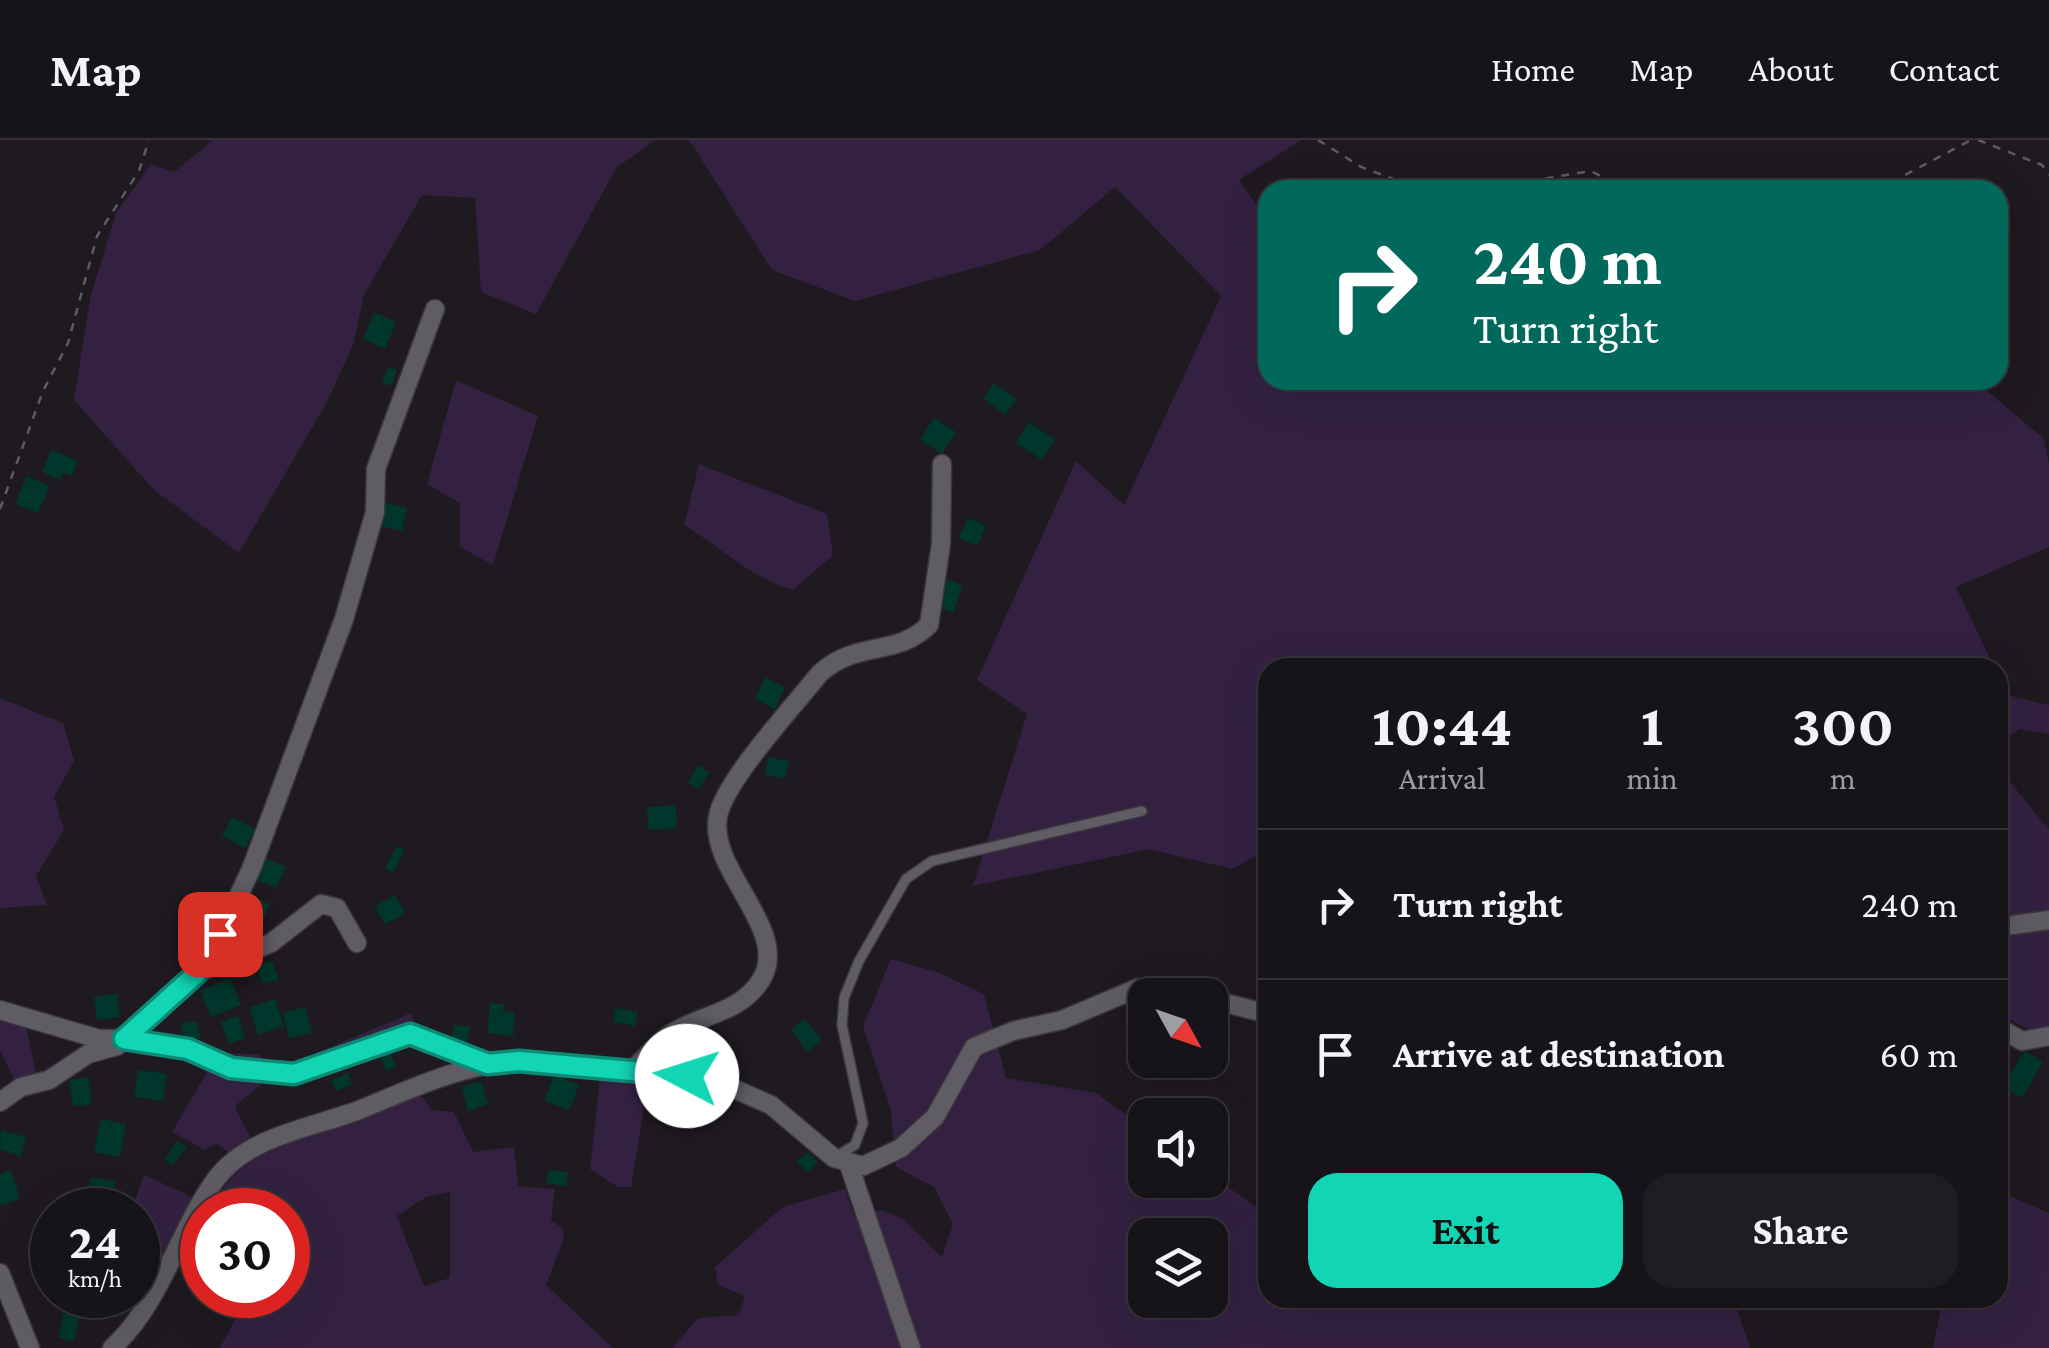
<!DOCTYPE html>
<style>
:root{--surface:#161418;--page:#1f1d21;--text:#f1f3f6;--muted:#9e9ea2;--line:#353337;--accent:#12d5b4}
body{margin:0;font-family:"Crimson Pro",serif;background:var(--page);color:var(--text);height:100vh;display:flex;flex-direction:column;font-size:38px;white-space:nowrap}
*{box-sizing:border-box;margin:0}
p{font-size:32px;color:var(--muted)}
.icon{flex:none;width:55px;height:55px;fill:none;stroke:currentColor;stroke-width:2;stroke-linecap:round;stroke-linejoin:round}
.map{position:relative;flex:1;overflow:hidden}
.panel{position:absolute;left:1258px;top:518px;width:750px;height:650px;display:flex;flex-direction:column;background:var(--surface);border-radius:30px;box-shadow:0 10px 40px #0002,0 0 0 2px var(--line)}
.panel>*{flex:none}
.hud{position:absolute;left:1258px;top:40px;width:750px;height:210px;border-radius:30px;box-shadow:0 10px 40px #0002,0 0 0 2px var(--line);background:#00695c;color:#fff;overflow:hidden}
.needle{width:65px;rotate:130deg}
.tools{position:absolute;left:1128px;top:838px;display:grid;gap:20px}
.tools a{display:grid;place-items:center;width:100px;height:100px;border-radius:20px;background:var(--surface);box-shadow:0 10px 40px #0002,0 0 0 2px var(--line);font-size:50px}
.speed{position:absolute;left:30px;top:1048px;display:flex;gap:20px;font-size:50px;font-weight:700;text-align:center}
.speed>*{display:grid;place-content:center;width:130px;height:130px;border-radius:50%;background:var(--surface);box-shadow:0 10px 40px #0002,0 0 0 2px var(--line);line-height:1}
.speed small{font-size:25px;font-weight:400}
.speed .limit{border:15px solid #d22;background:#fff;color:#111}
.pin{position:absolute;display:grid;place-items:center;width:85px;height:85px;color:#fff;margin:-42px;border-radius:20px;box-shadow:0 5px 15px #0006}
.me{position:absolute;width:110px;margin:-55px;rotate:275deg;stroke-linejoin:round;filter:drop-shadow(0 0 8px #0008)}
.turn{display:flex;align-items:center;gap:35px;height:210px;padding:0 50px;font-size:45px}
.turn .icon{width:130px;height:130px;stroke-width:2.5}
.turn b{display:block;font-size:70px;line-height:85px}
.eta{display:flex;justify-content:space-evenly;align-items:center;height:170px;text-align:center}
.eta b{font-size:60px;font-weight:700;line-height:70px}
.action{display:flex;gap:20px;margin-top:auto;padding:20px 50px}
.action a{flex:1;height:115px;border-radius:30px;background:var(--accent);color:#111;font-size:40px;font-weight:700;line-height:115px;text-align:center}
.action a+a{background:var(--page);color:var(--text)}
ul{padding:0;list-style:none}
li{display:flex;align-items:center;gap:30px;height:150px;padding:0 50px;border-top:2px solid var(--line)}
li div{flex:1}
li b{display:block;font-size:38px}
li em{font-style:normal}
header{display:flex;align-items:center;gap:60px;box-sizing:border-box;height:140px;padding:0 50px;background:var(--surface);border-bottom:2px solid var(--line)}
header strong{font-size:48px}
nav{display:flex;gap:55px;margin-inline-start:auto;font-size:35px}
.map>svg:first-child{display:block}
</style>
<header>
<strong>Map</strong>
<nav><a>Home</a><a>Map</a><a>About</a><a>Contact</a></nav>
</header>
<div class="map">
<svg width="2049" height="1208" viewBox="0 0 2049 1208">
<rect width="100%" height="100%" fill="#1e1a20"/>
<g fill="#342142" fill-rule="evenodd">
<path d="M213 0H656L617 27 536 174 481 152 475 58 422 55 364 155 353 205 327 262 239 413 153 349 74 260 90 159 116 73 151 24 174 32Z"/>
<path d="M689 0H1301L1239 40 1267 80 1268 240H1986V250L2044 299 2049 324V407L1956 447 1994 527 1268 528 1267 710 1232 729 1149 709 973 746 1027 574 977 540 1076 321 1124 365 1221 156 1115 47 1040 110 855 161 772 130Z"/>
<path d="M456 240 538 276 493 425 460 407V363L427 344Z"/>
<path d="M699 324 827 374 833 415 793 450C751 438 722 408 684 385Z"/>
<path d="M1998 535 2007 555 2049 565V594L2020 589 1998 604Z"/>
<path d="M0 558 63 583 74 621 54 657 64 690 36 736 47 765 0 768Z"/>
<path d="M1998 627 2049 690V901L1998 873Z"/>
<path d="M891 819 937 832 984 854 1006 938 1096 953 1145 988V1040H1210V1034L1267 1075 1268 1158H1733L1750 1208H672L698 1178 739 1175 745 1156 718 1145 715 1127 783 1067 845 1049 855 1078 881 1070 903 1079 942 1117 953 1084 934 1047 896 1027 891 970 863 886ZM1145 1095H1210V1160H1145Z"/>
<path d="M411 873 418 891C339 892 303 958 212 913L258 914 270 924 288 925Z"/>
<path d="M0 878 26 887 37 938 15 942 0 910Z"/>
<path d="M210 927 240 937 266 940 235 966 250 998 229 1013 217 1003 205 1010 172 992Z"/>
<path d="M600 939 648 941 631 1047H618L590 1029Z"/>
<path d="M418 951 432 970 454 972 473 1012 514 1007 518 1046 555 1049 551 1080 563 1089 564 1098 546 1145 613 1208H220L241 1169 221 1155H288V1070H209C242 1012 275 1010 333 988 362 978 390 964 418 951ZM450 1052V1138L424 1146 397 1076 426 1057Z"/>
<path d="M144 1035 194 1058 155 1134 138 1125V1070H132Z"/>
<path d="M1998 1051 2049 1073V1208H1933L1943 1158H1998Z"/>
<path d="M202 1081V1142L178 1126Z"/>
</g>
<g fill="#00362c">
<path d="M374 172 396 182 385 209 363 199Z"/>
<path d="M388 227 397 230 391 246 382 243Z"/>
<path d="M994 243 1017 259 1005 275 983 258Z"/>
<path d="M934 278 956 292 942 314 920 300Z"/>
<path d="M1028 282 1055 299 1042 320 1016 303Z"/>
<path d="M51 310 78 321 72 336 63 333 60 340 42 332Z"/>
<path d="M27 336 50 346 38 373 15 364Z"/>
<path d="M386 363 407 368 402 391 381 386Z"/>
<path d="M968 378 986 386 977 406 959 398Z"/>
<path d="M945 439 963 445 953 473 936 467Z"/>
<path d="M765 537 785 547 775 569 755 559Z"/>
<path d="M768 617 789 621 785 639 765 635Z"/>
<path d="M698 625 709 632 699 649 688 643Z"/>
<path d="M676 665 677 688 648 690 647 667Z"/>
<path d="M232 677 255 689 245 708 222 696Z"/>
<path d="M397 706 405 710 393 733 385 728Z"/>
<path d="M262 716 286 727 276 748 252 738Z"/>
<path d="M244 753 270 764 259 790 234 779Z"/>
<path d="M395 755 405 773 385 784 375 766Z"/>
<path d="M272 821 279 840 262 843 256 827Z"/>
<path d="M230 838 241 865 211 877 200 850Z"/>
<path d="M117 854 120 877 97 880 94 857Z"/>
<path d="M275 859 284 886 258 895 249 868Z"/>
<path d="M490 863 504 864 503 871 515 872 513 896 487 893Z"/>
<path d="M305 867 312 893 289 898 283 873Z"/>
<path d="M616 868 638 872 635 886 613 882Z"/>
<path d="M238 876 245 898 229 904 221 882Z"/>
<path d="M805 879 822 900 807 912 791 890Z"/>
<path d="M197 881 200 898 184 901 181 883Z"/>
<path d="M454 885 470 887 467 903 452 901Z"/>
<path d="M389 911 396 926 386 931 380 915Z"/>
<path d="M2024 911 2043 922 2022 958 2003 947Z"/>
<path d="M138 930 167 934 163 961 134 957Z"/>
<path d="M348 933 352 944 336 951 331 940Z"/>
<path d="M554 935 579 945 569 970 544 961Z"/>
<path d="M88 937 92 964 73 966 69 940Z"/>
<path d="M481 941 488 964 468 971 461 947Z"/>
<path d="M101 979 126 984 120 1017 94 1012Z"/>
<path d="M1 990 26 997 21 1016 0 1010Z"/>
<path d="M177 1001 187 1007 172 1025 165 1020Z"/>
<path d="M807 1012 818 1023 808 1032 797 1021Z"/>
<path d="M11 1030 20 1059 0 1065V1034Z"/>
<path d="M549 1030 568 1032 566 1046 546 1043Z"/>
<path d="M91 1037 116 1042 110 1070H83Z"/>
<path d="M105 1155H137L130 1171 103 1159Z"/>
<path d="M64 1171 80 1175 74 1201 58 1198Z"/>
</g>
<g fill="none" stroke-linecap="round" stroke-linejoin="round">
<defs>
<g id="lane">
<path d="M124 899 188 909 231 928 294 934 410 894 486 922"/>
<path d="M835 1017 855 1005 863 983 842 885 844 858 859 821 906 739 932 721 1142 671"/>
</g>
<g id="street">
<path d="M1998 787 2049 780"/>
<path d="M200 832 271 803 321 764 337 768 357 803"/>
<path d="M1210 859 1268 874"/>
<path d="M0 870 99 899H119"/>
<path d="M1998 887 2022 901 2049 896"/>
<path d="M631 931C645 918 660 899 677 890 706 874 742 871 761 840 792 790 707 730 718 676 725 640 795 565 820 533 859 499 895 518 929 485L941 404 942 324"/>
<path d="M0 962 21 947 49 940 88 914 117 906 196 834 212 813 252 727 344 479 375 372 376 329 435 169"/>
<path d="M849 1025 911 1208"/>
<path d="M0 1133 30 1208"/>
<path d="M112 1208C162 1162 177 1093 216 1039 248 996 312 988 359 970 411 949 462 924 519 921L687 936 723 944 771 965 834 1018 863 1026 901 1008 935 977 974 907 1013 891 1062 880 1138 848 1192 855"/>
</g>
</defs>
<use href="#lane" stroke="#3b383d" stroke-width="12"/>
<use href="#street" stroke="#3b383d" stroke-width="21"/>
<g stroke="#5f5b61" stroke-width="2.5" stroke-dasharray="8 8" stroke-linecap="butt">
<path d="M1318 0 1361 27 1420 49 1493 47 1591 31 1628 50"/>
<path d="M1978 0 2042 25 2049 35"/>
<path d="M1877 50 1971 0"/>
<path d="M0 369 43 251 68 203 97 96 139 31 149 0"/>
</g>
<use href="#lane" stroke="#605c64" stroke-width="9"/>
<use href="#street" stroke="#605c64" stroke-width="18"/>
</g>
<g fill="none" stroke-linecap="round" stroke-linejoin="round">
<defs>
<path id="route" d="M220 794 196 834 124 899 188 909 231 928 294 934 410 894 488 924 519 921 687 936"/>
</defs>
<use href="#route" stroke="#0c8a75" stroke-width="25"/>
<use href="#route" stroke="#12d5b4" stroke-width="18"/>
</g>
</svg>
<div class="tools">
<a><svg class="needle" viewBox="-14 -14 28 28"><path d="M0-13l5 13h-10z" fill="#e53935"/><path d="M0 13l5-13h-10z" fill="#9e9ea2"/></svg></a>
<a><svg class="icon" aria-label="sound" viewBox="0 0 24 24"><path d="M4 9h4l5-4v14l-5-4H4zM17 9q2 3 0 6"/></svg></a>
<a><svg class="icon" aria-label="layers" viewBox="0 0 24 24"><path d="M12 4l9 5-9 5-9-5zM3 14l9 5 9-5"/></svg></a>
</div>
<div class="speed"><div>24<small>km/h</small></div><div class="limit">30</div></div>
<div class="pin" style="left:220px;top:794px;background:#d93025"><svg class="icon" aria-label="arrive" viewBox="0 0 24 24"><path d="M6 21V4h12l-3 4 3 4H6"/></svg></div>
<svg class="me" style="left:687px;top:936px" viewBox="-20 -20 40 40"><circle r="19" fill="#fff"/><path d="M0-13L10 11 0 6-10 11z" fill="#12d5b4"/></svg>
<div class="hud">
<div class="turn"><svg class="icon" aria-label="right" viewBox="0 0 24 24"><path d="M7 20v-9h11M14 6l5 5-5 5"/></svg><div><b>240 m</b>Turn right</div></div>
</div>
<section class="panel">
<div class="eta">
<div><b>10:44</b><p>Arrival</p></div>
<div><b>1</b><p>min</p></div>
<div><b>300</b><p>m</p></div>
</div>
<ul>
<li><svg class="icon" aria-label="right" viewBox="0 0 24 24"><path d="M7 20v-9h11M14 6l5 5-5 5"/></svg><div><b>Turn right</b></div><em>240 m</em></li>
<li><svg class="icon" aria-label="arrive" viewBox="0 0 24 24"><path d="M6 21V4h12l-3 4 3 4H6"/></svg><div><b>Arrive at destination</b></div><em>60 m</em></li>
</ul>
<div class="action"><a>Exit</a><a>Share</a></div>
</section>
</div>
